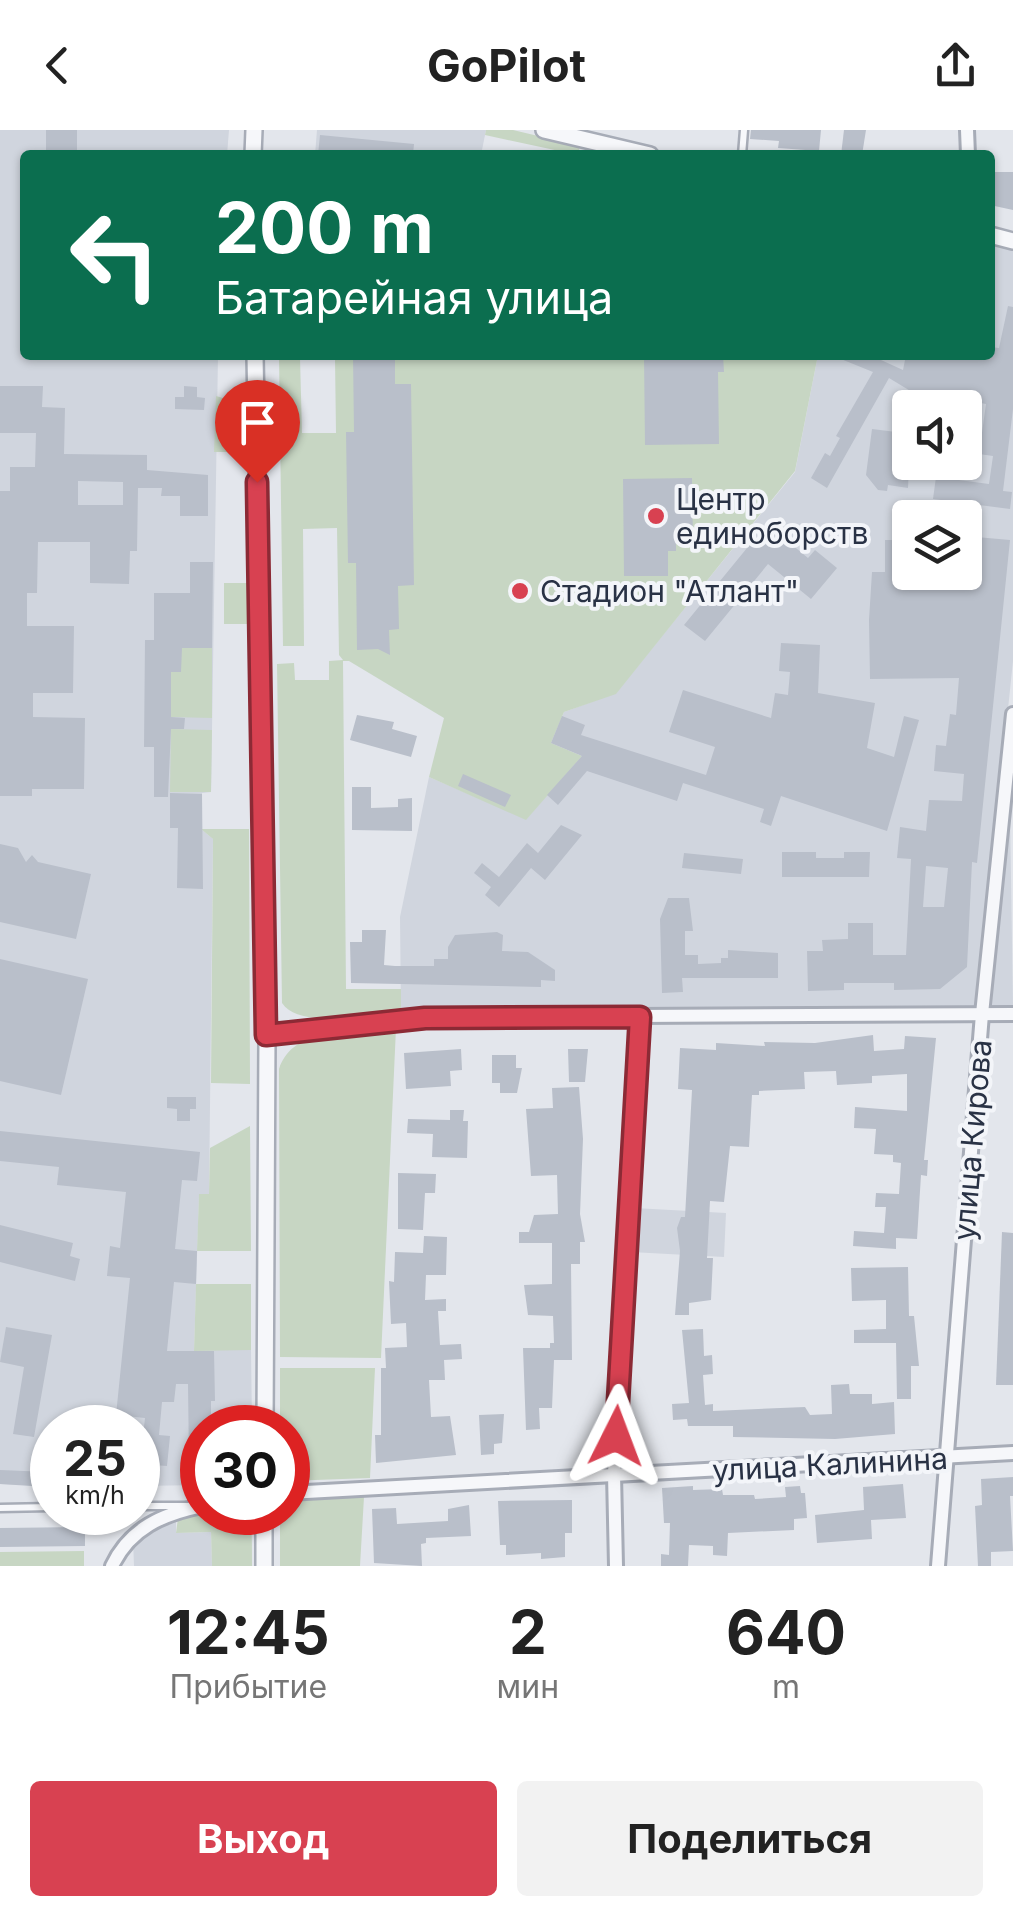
<!DOCTYPE html>
<html lang="ru">
<meta charset="utf-8">
<style>
:root{--surface:#fff;--page:#f2f2f2;--text:#222;--muted:#767676;--accent:#d84151}
body{margin:0;font-family:Inter,sans-serif;background:var(--page);color:var(--text);height:100vh;display:flex;flex-direction:column;font-size:38px;white-space:nowrap}
*{box-sizing:border-box;margin:0}
p{font-size:32px;color:var(--muted)}
.icon{flex:none;width:55px;height:55px;fill:none;stroke:currentColor;stroke-width:2;stroke-linecap:round;stroke-linejoin:round}
.map{position:relative;height:1436px;overflow:hidden}
.sheet{display:flex;flex-direction:column;background:var(--surface);flex:1}
.sheet>*{flex:none}
.banner{position:absolute;left:20px;top:20px;width:975px;height:210px;border-radius:10px;box-shadow:0 2px 8px #0004;background:#0b6e4f;color:#fff;overflow:hidden}
.tools{position:absolute;left:892px;top:260px;display:grid;gap:20px}
.tools a{display:grid;place-items:center;width:90px;height:90px;border-radius:10px;background:var(--surface);box-shadow:0 2px 8px #0004;font-size:50px}
.speed{position:absolute;left:30px;top:1275px;display:flex;gap:20px;font-size:50px;font-weight:700;text-align:center}
.speed>*{display:grid;place-content:center;width:130px;height:130px;border-radius:50%;background:var(--surface);box-shadow:0 2px 8px #0004;line-height:1}
.speed small{font-size:25px;font-weight:400}
.speed .limit{border:15px solid #d22;background:#fff;color:#111}
.pin{position:absolute;display:grid;place-items:center;width:85px;height:85px;color:#fff;margin:-102px -42px;border-radius:50% 50% 50% 0;rotate:-45deg;box-shadow:0 0 10px #0007}
.pin .icon{rotate:45deg}
.me{position:absolute;width:110px;margin:-55px;rotate:3deg;stroke-linejoin:round;filter:drop-shadow(0 0 8px #0008)}
.turn{display:flex;align-items:center;gap:35px;height:210px;padding:0 30px;font-size:45px}
.turn .icon{width:130px;height:130px;stroke-width:2.5}
.turn b{display:block;font-size:70px;line-height:85px}
.eta{display:flex;justify-content:space-evenly;align-items:center;height:170px;text-align:center}
.eta b{font-size:60px;font-weight:700;line-height:70px}
.action{display:flex;gap:20px;margin-top:auto;padding:20px 30px}
.action a{flex:1;height:115px;border-radius:10px;background:var(--accent);color:#fff;font-size:40px;font-weight:700;line-height:115px;text-align:center}
.action a+a{background:var(--page);color:var(--text)}
header{display:flex;justify-content:space-between;align-items:center;height:130px;padding:0 30px;background:var(--surface);font-size:45px;font-weight:700}
.map>svg:first-child{display:block}
</style>
<header><svg class="icon" aria-label="back" viewBox="0 0 24 24"><path d="M15 5l-7 7 7 7"/></svg>GoPilot<svg class="icon" aria-label="share" viewBox="0 0 24 24"><path d="M12 15V3M7 8l5-5 5 5M5 13v7h14v-7"/></svg></header>
<div class="map">
<svg width="1013" height="1436" viewBox="0 0 1013 1436">
<rect width="100%" height="100%" fill="#e3e6ec"/>
<g fill="#d0d5de" fill-rule="evenodd">
<path d="M0 0H229L227 25H25V225H218L211 662 202 663 201 685V699L213 709 209 1065H199L194 1220H251L252 1297 202 1298V1355L138 1356V1298H52V1356L0 1354Z"/>
<path d="M317 0H486L481 25H315Z"/>
<path d="M990 113 1013 118V531L977 877 401 879 400 787 429 647 526 689 581 625 551 613 564 582 616 563 795 342 818 225H990ZM910 278H965V332H910ZM910 388H965V442H910Z"/>
<path d="M1010 683 1013 877H990Z"/>
<path d="M634 1078 726 1083 724 1127 631 1122Z"/>
<path d="M183 1384 176 1391V1403L211 1402 212 1436H134L133 1409Z"/>
</g>
<g fill="#c7d6c3">
<path d="M486 0H513L580 16 578 25 485 5Z"/>
<path d="M279 225H317L300 228 302 303H336L335 229 330 225H818L795 341 616 564 564 582 551 613 582 626 526 690 429 647 444 588 349 531H343L346 859H401V879C371 882 301 901 282 873L277 534 294 533 295 550H329V531L343 530 339 525 337 398 303 399 304 516H283Z"/>
<path d="M216 266 240 273 239 322H214Z"/>
<path d="M224 453H249L248 494H224Z"/>
<path d="M172 518H212V588L171 587V542H181V533Z"/>
<path d="M171 599 212 600 211 662H170Z"/>
<path d="M201 699H249L250 954 211 953 213 709Z"/>
<path d="M396 898 381 1228 280 1227 279 939C294 894 357 902 396 898Z"/>
<path d="M250 996 251 1121H197L199 1064H209L210 1018Z"/>
<path d="M196 1154H251V1220L194 1221Z"/>
<path d="M280 1238H375L370 1348 288 1351V1298L280 1297Z"/>
<path d="M364 1367 360 1436H280V1383L288 1382V1371Z"/>
<path d="M202 1381C252 1395 252 1363 252 1436H212L211 1402 176 1403 178 1388Z"/>
<path d="M84 1421V1436H0V1422Z"/>
</g>
<g fill="#b9bfca" fill-rule="evenodd">
<rect x="46" y="0" width="31" height="25"/>
<path d="M751 0H821L819 21 778 18 779 11 750 9Z"/>
<path d="M844 0H866L862 25H841Z"/>
<path d="M320 5 414 14 413 25H318Z"/>
<path d="M994 42H1013V80L990 75Z"/>
<path d="M1008 176 1013 177V279L1003 361 1012 362 1010 379 933 369 936 347 989 354 993 326 979 324 986 274 945 266 942 278H920L922 268 889 248 827 358 811 348 825 323 830 326 840 308 836 306 873 242 831 225H870L903 240 906 225H990V217L999 218Z"/>
<path d="M353 225H395V254H411L414 455 398 456 399 499 389 500 390 525 378 519 357 520 356 433H348L346 302H354Z"/>
<path d="M644 225H723L724 242H718L719 314 645 315Z"/>
<path d="M0 256H43L42 277 65 278 64 324 147 325V340L208 345V386H180V366H161L162 358H138L137 421H130L129 454 90 453V412H38L37 463H27V496H74L73 563H33V587L85 588 84 659H32V666H0V361H10V337H35L36 303H0ZM78 351 123 352V375H78Z"/>
<path d="M184 256 197 257V267L205 268 204 280 175 279V267H184Z"/>
<path d="M872 299 896 302 894 314 910 317 908 358 888 355 887 361 878 360 866 345Z"/>
<path d="M692 348 693 411H676V421H668V446H624L623 349Z"/>
<path d="M779 404 808 428 815 420 837 438 811 469 768 434 705 511 684 495 756 407 769 417Z"/>
<path d="M965 406 1010 410 977 733 972 732 967 837 940 859 894 860V853H844V860L808 861 807 821H823L822 810 848 809V793H873V825H906L911 729 897 728 900 697 926 701 929 670 962 671 964 644 934 641 936 615 946 616 950 584 956 585 959 548 870 549 869 490 872 442H885V410H910V442H965ZM926 736 948 738 944 777H923Z"/>
<path d="M190 432H213L212 518H182L181 542H171V587L185 588 184 599H171L168 667H154V617H144L145 510H154V463H190Z"/>
<path d="M781 513 820 515 818 563 875 573 867 618 894 627 904 586 919 590 887 701 781 666 771 696 760 692 764 679 683 653 677 671 587 641 558 675 547 665 582 626 551 613 562 586 585 595 581 605 706 645 715 617 669 602 683 560 771 588 775 563 788 565 790 542 779 541Z"/>
<path d="M357 585 394 592 392 599 417 606 411 627 350 610Z"/>
<path d="M463 644 511 665 505 677 458 656Z"/>
<path d="M352 657H371V678L398 677V669L412 668V701L352 700Z"/>
<path d="M170 663 202 664 203 759 177 758 178 698H170Z"/>
<path d="M561 695 582 705 545 750 531 738 499 777 485 765 491 757 474 743 482 733 499 747 527 713 538 723Z"/>
<path d="M0 714 18 718 26 732 32 725 38 732 91 744 76 809 0 792Z"/>
<path d="M782 722H816V728H844V722H870L869 747H782Z"/>
<path d="M684 723 743 729 741 744 682 738Z"/>
<path d="M668 768H689L693 801H685V825H698V834L721 833V828H728V820L778 823V848H682L683 862 662 863 660 789Z"/>
<path d="M362 800H386L384 835 395 836H434V829H448V817L455 805 497 802 503 805 502 821 528 822 555 840V851L541 850V857L351 853 350 812H362Z"/>
<path d="M0 829 88 849 61 965 0 951Z"/>
<path d="M873 905 874 921 904 919 905 906 936 908 924 1030H928L927 1046 921 1045 917 1109 896 1108V1119L853 1116 854 1101 884 1103 886 1077H875L876 1063 899 1064 901 1033 893 1032V1025L874 1024 876 999 854 998 855 977 907 981V944L872 946V953L837 955 836 941 804 942 805 959 759 961V965H752L749 1017 730 1016 724 1072 710 1071 707 1128H713L711 1170 689 1173V1185H675L680 1121 677 1098 681 1087H685L692 960 678 959 680 918 716 920V913L765 916 764 912 815 913Z"/>
<path d="M461 919 462 940 450 941 451 956 406 959 404 923Z"/>
<path d="M568 919H588L585 952H569Z"/>
<path d="M492 925H516V938H522L517 963H500V953H492Z"/>
<path d="M579 957 583 1009 580 1084 585 1112H580V1134H571L572 1230H554L552 1278H539L540 1299 526 1300 523 1218H550V1213H554L553 1186 528 1185 524 1155 552 1154V1113H519V1102H529L534 1085 558 1084 557 1045 531 1046 526 979 553 978 552 958Z"/>
<path d="M167 967H196V979H190V991H177V979L167 978Z"/>
<path d="M450 980H464L463 991H468L467 1028 432 1027 433 1004 407 1003 408 989 450 990Z"/>
<path d="M0 1001 200 1022 197 1051 182 1050 175 1119 197 1121 196 1154 174 1152 167 1221H214L215 1271H211V1298H202V1333H189L188 1254H176L174 1272H162L159 1305 170 1306 167 1336 140 1334 145 1288 116 1285 130 1148 107 1146 110 1116 120 1118 126 1062 57 1055 59 1037 0 1031Z"/>
<path d="M398 1043 436 1044 435 1063H425L423 1100 398 1099Z"/>
<path d="M0 1095 73 1113 70 1126 80 1129 75 1151 0 1132Z"/>
<path d="M1002 1102 1013 1103V1255H996Z"/>
<path d="M424 1106 447 1107 446 1145H426L425 1170 446 1169V1181H438L440 1215 461 1214 462 1229 444 1230 445 1250H429L431 1287 450 1286 456 1325 376 1333 375 1305H381V1238H386L385 1218 407 1217 406 1193 391 1194 389 1151 394 1152 395 1122 423 1123Z"/>
<path d="M908 1137 909 1186H914L919 1236H911V1269H897L896 1213H854V1200L886 1199V1170L852 1171 851 1138Z"/>
<path d="M6 1197 52 1205 34 1307 13 1304 24 1237 0 1232Z"/>
<path d="M703 1199 704 1226 712 1225 713 1244 703 1245 705 1275 713 1274V1281L805 1277 810 1285 832 1284 831 1255 849 1254 850 1264H872V1274L894 1272 895 1304 835 1309 733 1307V1296H688L687 1289 673 1290 672 1274 689 1273 682 1200Z"/>
<path d="M504 1284 502 1313 494 1314V1324L481 1325 479 1285Z"/>
<path d="M0 1340 48 1342V1357L0 1354Z"/>
<path d="M1013 1347V1366H1010L1013 1421 991 1422V1436H978L975 1376 982 1375 981 1349Z"/>
<path d="M903 1354 906 1388 871 1390 872 1409 817 1413 815 1385 864 1380 863 1357Z"/>
<path d="M693 1356V1360L722 1359 723 1365H754L755 1369 786 1367 785 1357 800 1356 801 1363H805L807 1388 794 1389V1400L728 1403 727 1426 713 1425V1416L689 1415 688 1436H661V1424L669 1425 670 1393H664L662 1358Z"/>
<path d="M572 1370V1403H565V1427L541 1429V1423L506 1425V1415H500L498 1371Z"/>
<path d="M469 1375 471 1406 426 1408V1413L421 1414 422 1436 374 1433 372 1379 396 1378 397 1394 448 1391V1379Z"/>
<path d="M85 1397V1416L0 1417V1398Z"/>
</g>
<g fill="none" stroke-linecap="round" stroke-linejoin="round">
<defs>
<g id="service">
<path d="M742 25 744 0"/>
<path d="M138 1376H186"/>
<path d="M0 1378 52 1377"/>
</g>
<g id="minor">
<path d="M967 0 968 25"/>
<path d="M267 905 450 887 1013 884"/>
<path d="M288 1363 1013 1323"/>
<path d="M112 1436C130 1398 163 1384 202 1376"/>
<path d="M616 1436 614 1344 640 887"/>
<path d="M938 1436 982 884 1013 584"/>
</g>
<g id="tertiary">
<path d="M544 0 650 25"/>
<path d="M253 25 254 0"/>
<path d="M990 105 1013 111"/>
<path d="M255 225 267 905 265 1298"/>
<path d="M264 1436V1382"/>
</g>
</defs>
<use href="#service" stroke="#a7acb7" stroke-width="11"/>
<use href="#minor" stroke="#a7acb7" stroke-width="18"/>
<use href="#tertiary" stroke="#a7acb7" stroke-width="20"/>
<use href="#service" stroke="#f6f7fa" stroke-width="6"/>
<use href="#minor" stroke="#f6f7fa" stroke-width="12"/>
<use href="#tertiary" stroke="#f6f7fa" stroke-width="15"/>
</g>
<g fill="none" stroke-linecap="round" stroke-linejoin="round">
<defs>
<path id="route" d="M257 352 266 905 425 888 640 887 616 1306"/>
</defs>
<use href="#route" stroke="#8c2a35" stroke-width="25"/>
<use href="#route" stroke="#d84151" stroke-width="18"/>
</g>
<g fill="#d84151" stroke="#f3f5f9" stroke-width="4">
<circle cx="656" cy="386" r="10"/>
<circle cx="520" cy="461" r="10"/>
</g>
<g text-anchor="middle" dominant-baseline="central" stroke-width="8" stroke-linejoin="round" paint-order="stroke">
<g font-size="30" fill="#293245" stroke="#f3f5f9" text-anchor="start">
<text x="676" y="369">Центр<tspan x="676" dy="34">единоборств</tspan></text>
<text x="540" y="461">Стадион "Атлант"</text>
</g>
<g font-size="30" fill="#293245" stroke="#f3f5f9">
<text transform="translate(972 1010) rotate(-85)">улица Кирова</text>
<text transform="translate(830 1334) rotate(-3)">улица Калинина</text>
</g>
</g>
</svg>
<div class="tools">
<a><svg class="icon" aria-label="sound" viewBox="0 0 24 24"><path d="M4 9h4l5-4v14l-5-4H4zM17 9q2 3 0 6"/></svg></a>
<a><svg class="icon" aria-label="layers" viewBox="0 0 24 24"><path d="M12 4l9 5-9 5-9-5zM3 14l9 5 9-5"/></svg></a>
</div>
<div class="speed"><div>25<small>km/h</small></div><div class="limit">30</div></div>
<div class="pin" style="left:257px;top:352px;background:#d93025"><svg class="icon" aria-label="arrive" viewBox="0 0 24 24"><path d="M6 21V4h12l-3 4 3 4H6"/></svg></div>
<svg class="me" style="left:616px;top:1306px" viewBox="-20 -20 40 40"><path d="M0-17L14 15 0 8-14 15z" fill="#d84151" stroke="#fff" stroke-width="4"/></svg>
<div class="banner">
<div class="turn"><svg class="icon" aria-label="left" viewBox="0 0 24 24"><path d="M17 20v-9H6M10 6l-5 5 5 5"/></svg><div><b>200 m</b>Батарейная улица</div></div>
</div>
</div>
<section class="sheet">
<div class="eta">
<div><b>12:45</b><p>Прибытие</p></div>
<div><b>2</b><p>мин</p></div>
<div><b>640</b><p>m</p></div>
</div>
<div class="action"><a>Выход</a><a>Поделиться</a></div>
</section>
